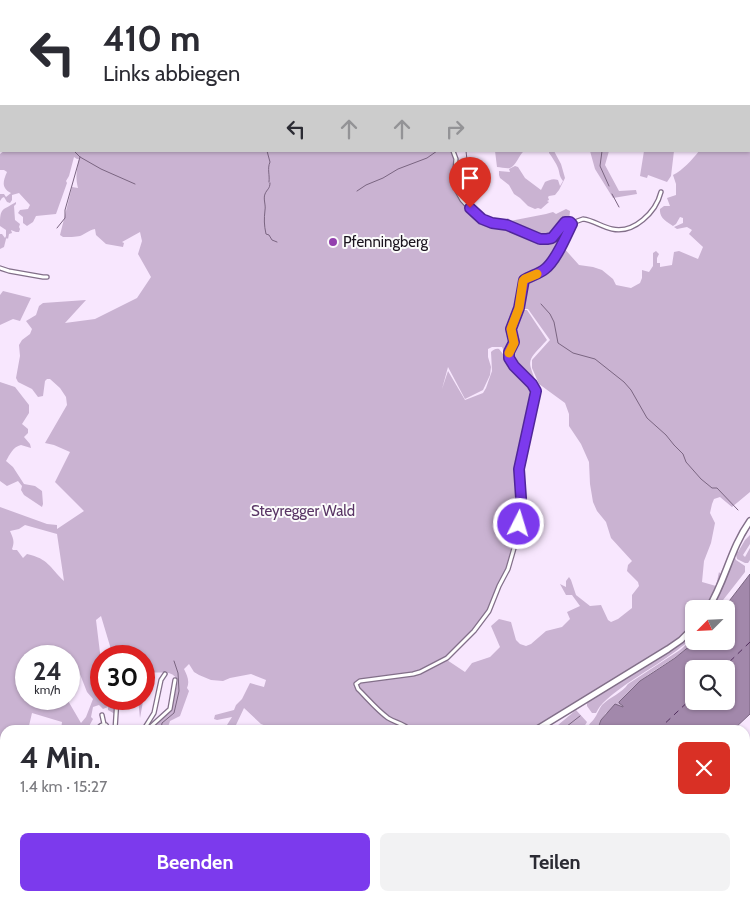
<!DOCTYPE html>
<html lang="de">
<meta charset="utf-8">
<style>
:root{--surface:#fff;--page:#f2f2f3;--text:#2b2b33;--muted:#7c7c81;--accent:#7c3aed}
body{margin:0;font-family:Cabin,sans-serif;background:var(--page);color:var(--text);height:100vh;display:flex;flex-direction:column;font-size:19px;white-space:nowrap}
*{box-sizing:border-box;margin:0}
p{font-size:16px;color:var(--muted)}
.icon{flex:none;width:28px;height:28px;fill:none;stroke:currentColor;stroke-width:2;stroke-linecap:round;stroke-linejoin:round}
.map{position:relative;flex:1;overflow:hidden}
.drawer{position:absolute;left:0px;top:725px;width:750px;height:176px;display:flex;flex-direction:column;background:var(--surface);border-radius:15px 15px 0 0;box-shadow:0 1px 4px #0004}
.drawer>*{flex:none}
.top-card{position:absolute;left:0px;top:0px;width:750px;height:152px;box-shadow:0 1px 4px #0004;background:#fff;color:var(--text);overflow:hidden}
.needle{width:32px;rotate:246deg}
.tools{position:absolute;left:685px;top:600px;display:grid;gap:10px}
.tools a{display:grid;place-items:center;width:50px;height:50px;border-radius:8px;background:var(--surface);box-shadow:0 1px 4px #0004;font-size:25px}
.speed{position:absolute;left:15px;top:645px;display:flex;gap:10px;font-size:25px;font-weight:700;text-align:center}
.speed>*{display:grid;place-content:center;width:65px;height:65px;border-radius:50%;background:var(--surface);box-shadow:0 1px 4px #0004;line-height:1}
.speed small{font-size:12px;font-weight:400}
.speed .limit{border:8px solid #d22;background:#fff;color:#111}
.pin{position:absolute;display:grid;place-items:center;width:42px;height:42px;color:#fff;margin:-51px -21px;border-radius:50% 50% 50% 0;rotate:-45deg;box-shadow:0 0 5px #0007}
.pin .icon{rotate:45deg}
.me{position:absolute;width:55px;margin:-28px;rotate:5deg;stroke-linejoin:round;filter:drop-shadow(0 0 4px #0008)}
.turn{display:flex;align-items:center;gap:18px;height:105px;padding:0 20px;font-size:22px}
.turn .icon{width:65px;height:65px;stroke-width:2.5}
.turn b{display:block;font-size:35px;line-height:42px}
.lanes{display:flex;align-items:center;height:48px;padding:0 20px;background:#0003;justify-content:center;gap:25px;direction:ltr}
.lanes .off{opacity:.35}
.round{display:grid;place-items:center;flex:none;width:52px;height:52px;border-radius:8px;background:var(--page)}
.summary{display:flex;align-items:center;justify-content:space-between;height:85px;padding:0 20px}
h1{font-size:30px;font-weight:700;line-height:38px}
.cta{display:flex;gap:10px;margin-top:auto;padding:10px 20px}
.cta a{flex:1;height:58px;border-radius:8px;background:var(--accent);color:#fff;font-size:20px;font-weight:700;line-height:58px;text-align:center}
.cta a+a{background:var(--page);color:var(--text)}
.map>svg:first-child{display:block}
</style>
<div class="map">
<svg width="750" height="901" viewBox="0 0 750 901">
<rect width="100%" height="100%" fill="#f8e7fe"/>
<g fill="#cab3d2" fill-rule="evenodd">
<path d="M263 0H750V6H749V1H264Z"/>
<path d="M749 46H750V492L732 507 720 497 714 499 712 504 710 513 715 523 711 543 704 561 702 582 716 586 719 572 722 576 717 589 705 609H694V624L683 635 670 645 560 713 545 721 542 724 533 730H275L274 729 261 724 244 708 236 725V730H227L228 727 227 725 232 717 217 720 214 719 215 715 234 710 236 705 242 699 250 683 264 687 266 680 251 674 230 678 223 681 211 680 199 675 194 672 189 664 184 669C187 675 190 681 187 688L189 691 180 716 170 721 167 730H147L153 726 171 709 178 680C170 669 163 674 151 672L146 675 144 685H146L140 718 138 699H144V656H113L101 616 96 620 101 661 96 671 101 677V699H108V707L115 699V714L108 710V707L103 709 99 705 93 707 91 717 93 719 87 730H61L62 722 32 713 28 730H5V860L0 867V507L47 524 57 525V529L84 511 55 482 70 452 54 445 45 443 67 405 66 397 60 388 50 379H47L45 381 43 396 38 397 32 389 18 382 16 378 20 356 19 345 22 340 30 334 32 329 26 321 36 315 39 306 43 303 86 300 65 323 95 319 137 298 151 277 138 254 142 241 140 232 122 242 124 243 123 247 106 244 96 235 95 229C89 230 85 234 80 236 76 237 68 237 63 237L60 235 72 187 78 188C75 177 77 169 79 159H77L74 157 69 176 66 181 67 183 56 214 36 216 33 222 27 226 23 223V217L18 213 20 210 28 209 30 205 19 193 12 195V200L10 203 7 202 4 197 2 198 0 201V194H4L6 197 11 193C1 188 3 181 7 172L4 170H0V154L4 151H452C458 163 451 168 453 179 455 199 471 209 482 223L485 222 499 225 508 218 510 221 546 214 553 212 556 214 566 209 570 211 569 221 570 225 560 247 562 246 579 265 593 267 602 270 613 279 616 285 631 288 640 283 642 278V270L649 272 653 266V253L656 251 659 254 657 258V263H660V267L672 265 674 252 679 251 698 259 703 247 689 234 692 230 687 227 677 229 674 227 683 223V218L680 217 676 224 673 226C667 222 659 218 660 209L664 206H670L667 198 676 195V184L673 175C683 170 692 160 699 151H749ZM517 309H528L550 340 532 360V368L539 384 565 403 569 414V426L581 444 589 462 590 484 593 502 597 511 606 522 611 538 632 561 628 565 627 571 638 582 639 586 632 595V608L618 619 611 622 608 620 601 605 590 606 576 595 571 580 569 577 566 581V587L560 584 566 595H572L580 606 567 612 570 619 562 627 546 631 531 644 526 646 520 644 516 640 511 622 499 619 491 626 500 647 490 657 472 663 465 672 447 660 414 674 361 682 358 683V685L360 690 387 715 396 720V722L386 717 357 690 355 684 358 681 406 675 419 672 444 659 469 635H472L491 611 497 594 509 571 515 550 522 509V491L519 470 534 394 533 389 517 372 499 349C496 348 493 350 491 352L492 371 486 388 483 393 465 400 448 371 442 389 448 367 465 399 483 390 490 375 491 367 488 357V349L492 347H502L504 351H507C517 341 509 339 511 329 512 322 515 315 517 309ZM25 525 57 534 64 581C49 567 49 559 27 554L23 558 17 550H13L12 549C15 541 13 538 10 531L19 529ZM26 656H69V670L71 667 70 664H76L87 692 93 699 86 717 81 723 67 699H26Z"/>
<path d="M495 151H524C519 155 516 166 510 168 507 169 501 167 497 167Z"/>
<path d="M549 151H554L561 164 565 178 559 190 555 195 549 196 548 197 549 200 547 201 549 202 541 209 538 208 535 209 528 206 520 198 514 194 509 185 500 178 499 175V171L510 172 509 169 515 166 518 167 525 178 541 190 545 182C549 180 553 178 558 180L560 186 563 181C559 176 560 174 558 168 556 163 552 157 549 153Z"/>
<path d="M590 151H609L605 165 619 191 636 190 637 194 613 198 595 169Z"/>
<path d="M644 151H674L671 176 667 182 648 175 647 178 640 176Z"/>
<path d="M16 202V204L14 206 15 220 20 224 19 227 20 229 19 232H16L11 230 12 233 9 234 8 239 7 238 6 239 4 247 0 249V234H2L5 238 6 236V230L0 226C0 207 2 211 16 202Z"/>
<path d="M3 291 31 298 20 321 13 319 0 325V295Z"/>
<path d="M519 310H527L547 340C527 362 526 358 538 386V388L536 389 510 360V352L514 344 512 328Z"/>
<path d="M0 382 15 387 29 405V413L22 424 28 429V433L24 437 30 444 31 448 21 445C13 447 10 454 6 461L13 467 24 484 35 486 42 491 43 504 42 507 24 495 21 490 22 486 18 481 7 486 0 481Z"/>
<path d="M750 535V544L743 555 745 557 750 548V560L748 563H745L737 559 736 555 735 554 734 555 736 560 745 566V572L716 609H710L735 551 738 552 745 540Z"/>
<path d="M694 630V636C671 658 642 672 617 691 608 698 601 703 596 713H592L587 706V701Z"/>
<path d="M694 638V641H696C681 655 664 664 648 675 637 683 628 692 619 702L623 706 622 708 606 713 598 726 602 730H588C588 724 590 724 594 719 597 715 599 709 602 705 610 697 622 693 628 684L680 650Z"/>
<path d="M576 710 587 722C581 734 564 730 552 730Z"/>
<path d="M182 896H359L360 901H183Z"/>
<path d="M407 896H506L503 901H403Z"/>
</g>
<g fill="#a288ab" stroke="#7a6581" fill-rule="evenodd">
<path d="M750 574V714L733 730H602L598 728 601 720 615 704 623 707V706L619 703V702L640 681 675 658 696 641H726V609H723ZM694 669H726V701H694Z"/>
<path d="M251 896H334L336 901H247Z"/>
<path d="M506 896H610L609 901H503Z"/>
</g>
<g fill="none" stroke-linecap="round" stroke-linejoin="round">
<g stroke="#7a6581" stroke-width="1">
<path d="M42 1V0"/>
<path d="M449 1V0"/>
<path d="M630 1 631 0"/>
<path d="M749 113H750"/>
<path d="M74 151 80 157 101 169 135 184"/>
<path d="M267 151 270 162C267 169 270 175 269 182"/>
<path d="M466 151 467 160 473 169 471 181"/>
<path d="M602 151 600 166 609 186"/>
<path d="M270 183C270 189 267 189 265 194 263 199 266 205 265 210 264 219 264 225 266 234L269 235 272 240 277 242"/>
<path d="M357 191 366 185 383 178 398 169 427 158 437 151"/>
<path d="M612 194 619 207"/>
<path d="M57 228 65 218V210L80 157"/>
<path d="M541 304 550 314 554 322 558 343 573 353 595 359 624 382 631 390 647 418 666 435 674 445 683 454 686 462 701 479 712 488H717L738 510"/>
<path d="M161 730 162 723 174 713 179 691 178 673 174 661"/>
<path d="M562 730 580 716"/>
</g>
<g stroke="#522e5e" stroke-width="1" stroke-dasharray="6 5" stroke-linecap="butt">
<path d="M722 669 750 642"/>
<path d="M658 730 694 696"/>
<path d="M542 901 544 896"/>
</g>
<defs>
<g id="minor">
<path d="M453 151 456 159 454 182 457 191 462 200 473 212 482 219 492 223 507 225 535 237 543 239 552 237 565 222 572 223 583 219C593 220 602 227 612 229 634 234 656 212 661 192"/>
<path d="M0 268 9 271 43 277H47"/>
<path d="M102 715 104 724"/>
<path d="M144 729 154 713 161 680 165 674"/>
<path d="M97 730C100 726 101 724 106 725L109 730"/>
<path d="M115 730 117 699"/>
<path d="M145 730 148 729 170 709 175 680"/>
<path d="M410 730C403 723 396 723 388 718 377 710 368 699 358 689L356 684 360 681 413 674 420 672 447 658 474 631 489 611 499 586 508 569 517 538 521 513V490L519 469 536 391 532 384 514 366 509 358V352L514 341 511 329 519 308 524 280C530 277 539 274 546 269 554 262 568 234 572 223"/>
<path d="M745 829 750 827"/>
<path d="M745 849 750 855"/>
<path d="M149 896 148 898 155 901"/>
<path d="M168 896V901"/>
<path d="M361 896 363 901"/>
<path d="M700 896 704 901"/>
<path d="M3 901 8 896"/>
<path d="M641 901 644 896"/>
</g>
<g id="major">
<path d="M708 609C726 580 730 549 750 521"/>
<path d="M536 730 668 649 681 640 694 627"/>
<path d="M0 898 5 893"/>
</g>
</defs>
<use href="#minor" stroke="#826f89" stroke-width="5.5"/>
<use href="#major" stroke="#826f89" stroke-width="8"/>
<use href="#minor" stroke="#fff" stroke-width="3"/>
<use href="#major" stroke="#fff" stroke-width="5"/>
<defs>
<g id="rail">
<path d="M745 821 750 818"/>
<path d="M679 896V901"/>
<path d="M644 901 647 896"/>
</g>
</defs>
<use href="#rail" stroke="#615765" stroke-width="3"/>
<use href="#rail" stroke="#fbfbfb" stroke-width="1" stroke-dasharray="4" stroke-linecap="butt"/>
</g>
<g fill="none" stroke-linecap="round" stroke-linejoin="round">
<defs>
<path id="route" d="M470 208 482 219 492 223 507 225 540 239H547L552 238 565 222H570L572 224C566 236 556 261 545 269 539 274 530 276 524 280L519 308 511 329 514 342 509 352V358L514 366 532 384 536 391 519 469 521 498 519 524"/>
</defs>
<use href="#route" stroke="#51269a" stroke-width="12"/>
<use href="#route" stroke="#7c3aed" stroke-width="9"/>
<path stroke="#f59e0b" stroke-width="9" d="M509 353 514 343 511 329 519 308 523 281 525 279 537 274"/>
</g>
<circle fill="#933fae" stroke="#fbfbfb" stroke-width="2" cx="333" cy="242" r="5"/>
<g text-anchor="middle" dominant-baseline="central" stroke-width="4" stroke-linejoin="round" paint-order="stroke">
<g font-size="15" fill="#1b141e" stroke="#fbfbfb" text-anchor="start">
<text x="343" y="242">Pfenningberg</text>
</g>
<g font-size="15" fill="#593565" stroke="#fbfbfb">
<text x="303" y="511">Steyregger Wald</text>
</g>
</g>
</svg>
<div class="tools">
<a><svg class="needle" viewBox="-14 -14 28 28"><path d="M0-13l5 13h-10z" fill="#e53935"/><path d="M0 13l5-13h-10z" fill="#7c7c81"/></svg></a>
<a><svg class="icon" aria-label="search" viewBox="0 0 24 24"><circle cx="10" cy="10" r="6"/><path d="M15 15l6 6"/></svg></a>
</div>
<div class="speed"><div>24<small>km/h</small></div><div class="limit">30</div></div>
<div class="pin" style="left:470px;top:208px;background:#d93025"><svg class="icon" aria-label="arrive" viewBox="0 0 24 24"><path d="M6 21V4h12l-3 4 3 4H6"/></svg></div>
<svg class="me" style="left:519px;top:524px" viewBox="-20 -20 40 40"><circle r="17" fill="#7c3aed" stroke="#fff" stroke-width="3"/><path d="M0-11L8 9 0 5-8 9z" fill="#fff"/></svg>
<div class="top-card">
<div class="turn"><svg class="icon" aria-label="left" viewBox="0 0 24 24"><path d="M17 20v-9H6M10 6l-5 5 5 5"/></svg><div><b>410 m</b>Links abbiegen</div></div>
<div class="lanes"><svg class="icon" aria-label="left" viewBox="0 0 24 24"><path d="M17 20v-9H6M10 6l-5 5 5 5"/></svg><svg class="icon off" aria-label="ahead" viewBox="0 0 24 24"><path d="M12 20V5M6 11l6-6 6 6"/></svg><svg class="icon off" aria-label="ahead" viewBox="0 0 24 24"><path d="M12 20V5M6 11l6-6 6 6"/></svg><svg class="icon off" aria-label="right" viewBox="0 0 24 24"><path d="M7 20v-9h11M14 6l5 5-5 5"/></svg></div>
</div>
<section class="drawer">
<div class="summary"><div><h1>4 Min.</h1><p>1.4 km · 15:27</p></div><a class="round" style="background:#d93025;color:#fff"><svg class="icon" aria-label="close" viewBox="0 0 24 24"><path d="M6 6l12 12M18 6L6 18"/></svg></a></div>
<div class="cta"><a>Beenden</a><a>Teilen</a></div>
</section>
</div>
